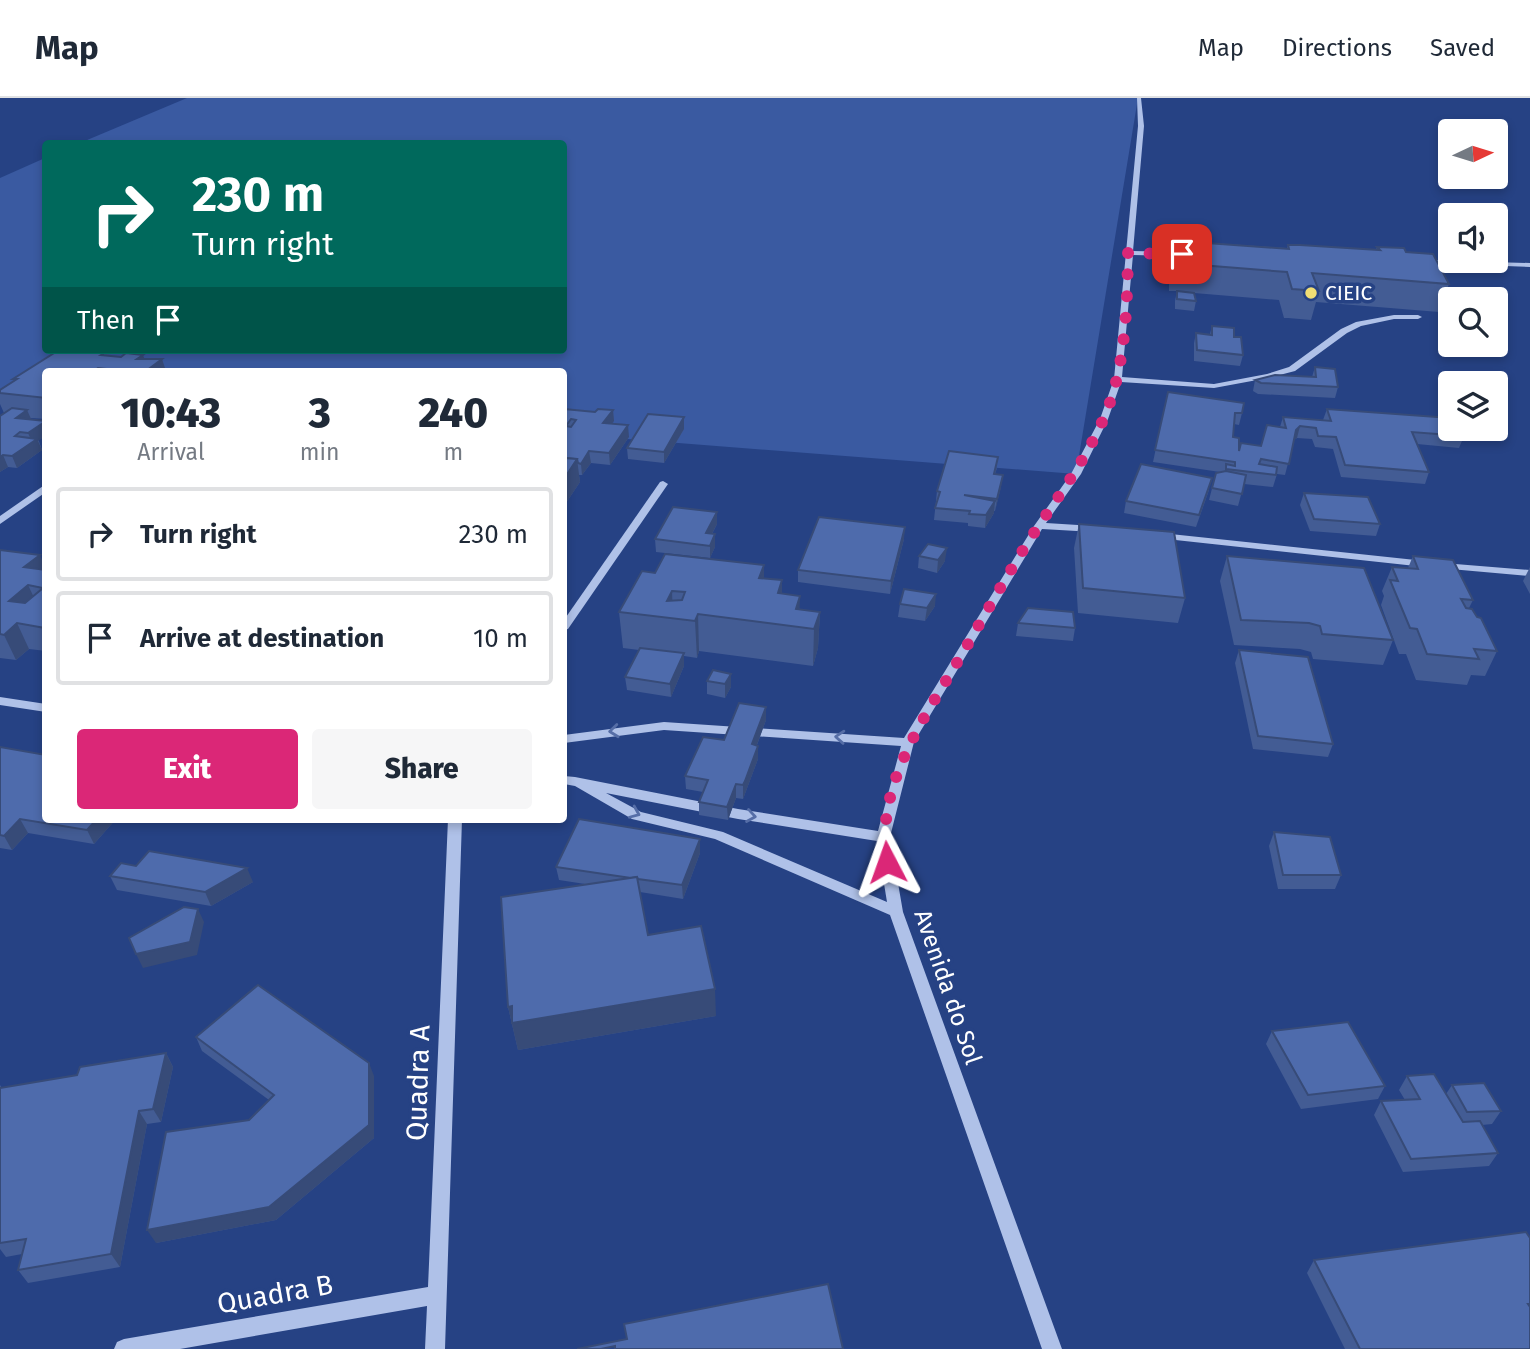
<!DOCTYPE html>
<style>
:root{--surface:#fff;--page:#f6f6f7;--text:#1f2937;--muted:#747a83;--line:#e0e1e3;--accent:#db2777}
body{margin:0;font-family:"Fira Sans",sans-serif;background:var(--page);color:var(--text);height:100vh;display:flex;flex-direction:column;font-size:26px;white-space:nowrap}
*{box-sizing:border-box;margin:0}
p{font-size:23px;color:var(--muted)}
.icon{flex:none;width:38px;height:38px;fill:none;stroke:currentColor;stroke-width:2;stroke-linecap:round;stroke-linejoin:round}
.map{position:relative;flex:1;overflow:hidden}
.panel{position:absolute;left:42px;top:270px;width:525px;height:455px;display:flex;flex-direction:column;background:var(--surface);border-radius:7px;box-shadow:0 4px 10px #0003}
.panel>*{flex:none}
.guide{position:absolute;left:42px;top:42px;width:525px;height:214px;border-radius:7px;box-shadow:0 4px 10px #0003;background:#00695c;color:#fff;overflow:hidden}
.needle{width:46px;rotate:86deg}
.fabs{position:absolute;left:1438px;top:21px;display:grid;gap:14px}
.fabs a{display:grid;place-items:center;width:70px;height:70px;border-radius:7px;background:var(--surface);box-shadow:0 4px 10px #0003;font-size:35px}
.pin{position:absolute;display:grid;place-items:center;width:60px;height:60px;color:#fff;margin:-30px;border-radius:14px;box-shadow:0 4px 10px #0006}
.me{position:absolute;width:77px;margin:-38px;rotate:356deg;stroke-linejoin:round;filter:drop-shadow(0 0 5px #0008)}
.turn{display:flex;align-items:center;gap:24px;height:147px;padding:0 35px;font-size:32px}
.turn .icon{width:91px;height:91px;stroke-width:2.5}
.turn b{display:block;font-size:49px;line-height:60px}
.then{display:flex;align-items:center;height:66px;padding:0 35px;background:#0003;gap:14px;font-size:26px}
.eta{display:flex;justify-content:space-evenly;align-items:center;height:119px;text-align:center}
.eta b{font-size:42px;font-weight:800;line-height:49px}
.primary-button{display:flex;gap:14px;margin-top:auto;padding:14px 35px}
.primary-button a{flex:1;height:80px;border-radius:7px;background:var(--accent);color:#fff;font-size:28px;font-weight:800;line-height:80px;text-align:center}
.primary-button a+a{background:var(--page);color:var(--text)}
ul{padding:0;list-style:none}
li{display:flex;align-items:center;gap:21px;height:94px;margin:0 14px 10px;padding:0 21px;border:4px solid var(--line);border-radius:7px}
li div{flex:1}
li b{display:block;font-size:26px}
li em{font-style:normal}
header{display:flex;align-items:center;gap:42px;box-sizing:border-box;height:98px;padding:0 35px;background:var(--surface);border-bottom:2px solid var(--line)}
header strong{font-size:33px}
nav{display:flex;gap:38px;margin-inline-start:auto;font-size:24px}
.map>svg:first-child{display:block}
</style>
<header>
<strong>Map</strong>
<nav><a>Map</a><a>Directions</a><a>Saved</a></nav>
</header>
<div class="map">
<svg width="1530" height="1251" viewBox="0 0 1530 1251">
<rect width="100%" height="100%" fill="#264284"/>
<path fill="#3a5aa1" d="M187 0H1138L1076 376 564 336V273H46L0 293V80L45 60 46 252H564V46L80 45Z"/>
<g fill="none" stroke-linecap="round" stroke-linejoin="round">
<g fill="#afc1e8" fill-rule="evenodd">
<path d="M1137 0H1141L1144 28 1133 153 1176 154 1179 156 1176 158 1133 157 1122 279 1214 286 1267 276 1289 269 1341 231 1356 224 1394 217H1418L1422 219 1418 221H1394L1361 228 1347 235 1295 273 1268 280 1214 290 1121 284 1108 321 1081 376 1046 425 1094 428 1099 431 1094 434 1042 431 914 644 890 739 903 814 1062 1251H1042L890 817 715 741 632 721 575 688 564 686V678L575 679 738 711 878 733 901 648 664 632 564 645V637L664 624 904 640 1034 428 1071 376 1100 321 1114 281 1138 28ZM606 695 738 721 877 743 887 804 723 734 641 714Z"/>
<path d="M1422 162 1530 165V169L1420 165V163Z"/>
<path d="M663 383 668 386 568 531 564 532V522L660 384Z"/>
<path d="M46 386V394L0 426V418Z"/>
<path d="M1161 435 1425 463 1430 466 1425 469 1157 440 1156 438Z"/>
<path d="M1443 465 1530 472V478L1439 470 1438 468Z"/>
<path d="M0 599 46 606V614L0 607Z"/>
<path d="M448 721H462L445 1251H425L427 1208 180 1251H114L117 1244 124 1241 428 1189Z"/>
</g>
</g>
<g fill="#435c94">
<path d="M1165 142 1287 150 1288 147 1376 152 1377 149 1406 154 1449 186 1439 214 1316 204 1311 222 1288 220H1284L1279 202 1194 195 1196 203 1194 213 1175 211V203L1177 193H1169V184L1160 183V169Z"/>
<path d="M1212 228 1234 239 1243 257 1240 268 1194 263V245L1196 235 1210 236Z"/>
<path d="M108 253 109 258 121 259 143 257 144 261H162L166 273H46V321L31 320 42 352 17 370 8 369 0 374 4 315 0 306V292L14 283 13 281Z"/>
<path d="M1315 269 1338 289 1335 300 1258 296 1253 293 1255 282 1312 279Z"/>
<path d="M1168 294 1242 315 1239 327 1234 326 1233 339 1239 353 1261 348 1280 329 1283 319 1323 322 1327 311 1464 338 1459 350 1417 346 1429 374 1425 386 1341 379 1333 351 1315 349 1312 341 1297 340 1294 342 1285 377 1277 376 1273 389 1244 386 1238 408 1209 402 1216 375 1220 374 1153 364Z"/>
<path d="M564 311 595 314 613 312 614 323 612 326 629 339 610 367 591 365 582 377H579L580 384 564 408Z"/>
<path d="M684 331 664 365 628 361 627 350Z"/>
<path d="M997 370 995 376 1001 389 995 413H994V415L985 430 968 428V425L934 422 937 393Z"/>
<path d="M1209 392 1196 429 1124 415 1126 403Z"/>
<path d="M1304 395 1380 426 1376 438 1310 433 1300 407Z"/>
<path d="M717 426 712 436 715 449 710 460 656 454 655 441Z"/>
<path d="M1079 426 1185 500 1178 525 1078 515 1074 450Z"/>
<path d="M904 441 890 496 798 484V472Z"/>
<path d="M0 452 46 471V553L29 551 16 562 0 560Z"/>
<path d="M919 458 945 463 937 475 918 470Z"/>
<path d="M1227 458 1393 542 1383 567 1313 561 1311 554 1300 551 1234 547 1220 483Z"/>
<path d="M1413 458 1473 502 1469 510 1497 553 1485 578 1471 577 1467 587 1416 582 1406 556H1399L1381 507 1384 498 1382 493 1392 469 1408 470Z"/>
<path d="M1530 469V496L1523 483Z"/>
<path d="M655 475 764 480 782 482V496L800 511 820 514 818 550 813 568 699 553 697 560 684 558V568L671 599 627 592 625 579 639 552 623 550 619 514Z"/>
<path d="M900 506 935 508 925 523 898 519Z"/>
<path d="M1018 525 1075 530 1073 543 1016 538Z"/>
<path d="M1239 552 1333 646 1328 659 1253 651 1235 565Z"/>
<path d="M713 572 731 589 725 600 707 596V583Z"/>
<path d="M766 622 757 647 758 648V661L743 701 736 700 728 722 699 717V704L703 694 686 691 685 678 724 642Z"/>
<path d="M0 649 116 721 94 746 28 735 12 752 0 750Z"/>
<path d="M1274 734 1341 777 1335 791H1278L1269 748Z"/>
<path d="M700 741V755L683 801 640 794 648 837 716 918 518 952 508 909 585 786 559 782 556 769Z"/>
<path d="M136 768 253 784 211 808 117 792 110 778Z"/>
<path d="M1272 933 1385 988 1378 1001 1301 1011 1266 946Z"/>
<path d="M196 939 374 978V1040L276 1122 156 1145 249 1022 269 1002 202 953Z"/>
<path d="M166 955 173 969 161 1024 147 1026 120 1169 28 1185 18 1172 22 1156 6 1159 0 1151V987L2 990 77 977Z"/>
<path d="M1407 978 1446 996 1452 987 1501 1013 1492 1026 1482 1027 1498 1055 1489 1068 1403 1074 1374 1017 1381 1003 1405 1002 1399 992Z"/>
<path d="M1530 1140V1251H1345L1307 1175 1314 1162Z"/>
</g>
<g fill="#374b78">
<path d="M143 257 148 271 162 261 166 273H141L137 261Z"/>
<path d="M27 312 32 323 16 320Z"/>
<path d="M613 312 614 323 604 336 603 325Z"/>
<path d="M684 319V331L664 365V354Z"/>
<path d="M46 323V338L38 343 42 352 17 370 12 358 32 344 28 335Z"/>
<path d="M628 327 629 339 610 367 609 355Z"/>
<path d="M1300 328 1297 340 1293 343 1296 332Z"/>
<path d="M589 353 591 365 582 377 581 366Z"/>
<path d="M3 357 8 369 0 374V359Z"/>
<path d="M577 361 580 384 564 408V381Z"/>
<path d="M1003 377 1001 389 995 413 997 401Z"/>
<path d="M995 403 994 415 985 430 986 417Z"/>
<path d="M717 414V426L706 447V435Z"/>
<path d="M905 429 904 441 890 496 891 483Z"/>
<path d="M715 436V449L710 460V448Z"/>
<path d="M947 450 945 463 937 475 938 462Z"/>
<path d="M40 457 46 471V486L24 469Z"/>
<path d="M764 467V503L759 480Z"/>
<path d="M782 482V518L778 495Z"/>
<path d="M28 487 40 512 9 503Z"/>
<path d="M672 493 673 521 667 503Z"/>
<path d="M936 496 935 508 925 523 927 510Z"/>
<path d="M800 498 799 529 796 511Z"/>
<path d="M820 514 818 550 813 568 814 531Z"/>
<path d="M698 516 699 553 697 560 695 523Z"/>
<path d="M17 525 29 551 16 562 4 537Z"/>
<path d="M684 555V568L671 599 670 586Z"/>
<path d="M731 576V589L725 600V586Z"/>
<path d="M766 609V622L752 660V646Z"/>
<path d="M758 648V661L743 701V687Z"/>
<path d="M736 686V700L728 722 727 709Z"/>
<path d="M20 721 28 735 12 752 4 738Z"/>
<path d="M97 721H116L94 746 87 732Z"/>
<path d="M700 741V755L683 801 682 787Z"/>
<path d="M247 770 253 784 211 808 205 794Z"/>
<path d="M198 811 204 824 197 857 143 870 136 856Z"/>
<path d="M715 891 716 918 518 952 508 909Z"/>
<path d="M166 955 173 969 161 1024 153 1011Z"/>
<path d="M369 965 374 978V1040L276 1122 156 1145 147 1132Z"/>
<path d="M139 1013 147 1026 120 1169 111 1156Z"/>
</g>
<g fill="#4e6bac" stroke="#374b78" stroke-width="2" fill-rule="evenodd">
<path d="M1165 142 1289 151 1288 147H1300L1380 152 1377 149 1404 150 1406 154 1433 156 1449 186 1312 175 1319 193 1292 191 1287 174 1175 165V157L1165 156Z"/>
<path d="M1177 193 1194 195 1196 203 1177 201Z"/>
<path d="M1212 228 1234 230V239H1241L1243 257 1197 252 1196 235 1212 237Z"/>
<path d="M59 252H96L108 253 101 257 121 259 126 255 143 257 137 261H162L146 273H103L106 271 98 270 94 273H46V300L0 295V292L17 281H13Z"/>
<path d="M1315 269 1335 271 1338 289 1261 285 1255 282 1275 277 1316 279Z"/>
<path d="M1168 294 1244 305 1242 315H1235L1233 339 1239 340V353L1241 345 1261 348 1267 327 1286 330 1283 319 1331 323 1327 311 1451 320V331H1460L1464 338 1412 334 1429 374 1345 367 1336 339 1318 338 1316 330 1300 328 1296 332 1289 366 1261 361 1259 366 1277 369 1276 377 1226 371V366L1235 368V364L1155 352Z"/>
<path d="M12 310 27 312 16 320 46 323 28 335 20 334 15 338 37 341 12 358 3 357 0 359V318Z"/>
<path d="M564 311 595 314 598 311 613 312 603 325 628 327 609 355 589 353 581 366 578 365 577 361 564 360ZM571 321 576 322 571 329 566 328Z"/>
<path d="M648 316 684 319 664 354 627 350Z"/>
<path d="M949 353 998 359 994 376 1003 377 997 401 964 397 995 403 986 417 969 416 970 413 935 410 940 394 937 393Z"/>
<path d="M564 360 577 361 564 381Z"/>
<path d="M1141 366 1212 380 1199 417 1126 403Z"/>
<path d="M1226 373 1246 377 1242 396 1212 390 1216 375Z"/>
<path d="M1304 395 1368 399 1380 426 1314 421Z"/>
<path d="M673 409 717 414 706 435 715 436 710 448 655 441Z"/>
<path d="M819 419 905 429 891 483 798 472Z"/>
<path d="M1079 426 1174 434 1185 500 1083 490Z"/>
<path d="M928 446 947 450 938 462 919 458Z"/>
<path d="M0 452 40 457 24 469 46 472 45 530 17 525 4 537 0 536ZM28 487 43 490 25 505 9 503Z"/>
<path d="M665 456 764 467 759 480 782 482 778 495 800 498 796 511 820 514 814 531 698 516 695 523 619 514 642 473 655 475ZM672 493 685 494 682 502 667 503Z"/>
<path d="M1227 458 1364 470 1393 542 1322 536 1320 528 1309 525 1241 522Z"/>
<path d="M1413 458 1453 462 1473 502 1461 501 1466 510 1472 511 1477 519 1481 520 1497 553 1474 551 1479 561 1427 556 1417 531 1410 530 1390 482 1398 483 1392 469 1418 471Z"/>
<path d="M904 491 936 496 927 510 900 506Z"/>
<path d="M1028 510 1073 514 1075 530 1018 525Z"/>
<path d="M640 550 684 555 670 586 625 579Z"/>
<path d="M1239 552 1308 559 1333 646 1258 638Z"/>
<path d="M713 572 731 576 725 586 707 583Z"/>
<path d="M739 605 766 609 752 646 758 648 745 683 743 687 736 686 727 709 699 704 708 682 685 678 703 639 724 642Z"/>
<path d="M0 649 46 657V721H97L87 732 20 721 4 738 0 737Z"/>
<path d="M579 721 700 741 682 787 638 781 637 779 631 780 556 769Z"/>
<path d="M1274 734 1330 739 1341 777H1283Z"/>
<path d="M149 753 247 770 205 794 110 778 121 765 136 768Z"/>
<path d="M637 779 648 837 701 828 715 891 512 925V908L508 909 501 799Z"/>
<path d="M184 809 198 811 190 844 136 856 129 840Z"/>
<path d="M258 887 369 965V1027L269 1109 147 1132 166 1034 249 1022 274 997 196 939Z"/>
<path d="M1348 924 1385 988 1308 997 1272 933Z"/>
<path d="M166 955 153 1011 139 1013 111 1156 18 1172 26 1141 0 1145V990L77 977 80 969Z"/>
<path d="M1434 976 1463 1024 1480 1023 1498 1055 1411 1061 1381 1003 1420 1001 1407 978Z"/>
<path d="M1484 985 1501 1013 1467 1014 1452 987Z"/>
<path d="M1526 1134 1530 1140V1206H1528L1530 1209V1251H1360L1314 1162Z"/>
<path d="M828 1186 843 1251H615V1248L601 1251H577L627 1241 624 1226Z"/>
</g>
<defs><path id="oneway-chevron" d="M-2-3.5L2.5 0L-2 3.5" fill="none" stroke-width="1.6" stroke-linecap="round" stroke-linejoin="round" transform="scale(1.75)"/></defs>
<g stroke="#566ea7">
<use href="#oneway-chevron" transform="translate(614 633) rotate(174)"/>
<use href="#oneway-chevron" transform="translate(840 639) rotate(-176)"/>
<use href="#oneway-chevron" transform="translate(635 715) rotate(23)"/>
<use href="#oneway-chevron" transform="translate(751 718) rotate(9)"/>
</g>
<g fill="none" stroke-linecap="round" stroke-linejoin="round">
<path stroke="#db2777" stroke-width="12" stroke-dasharray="0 21.6" d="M887 764C875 692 920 626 955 568 983 521 1009 472 1040 426 1063 392 1086 360 1103 322 1126 271 1127 210 1128 155L1182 156"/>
</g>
<circle fill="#f1de74" stroke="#264284" stroke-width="2.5" cx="1311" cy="195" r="7"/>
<g text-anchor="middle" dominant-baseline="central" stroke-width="7" stroke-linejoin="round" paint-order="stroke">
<g font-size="21" fill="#fff" stroke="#264284" text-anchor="start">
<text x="1325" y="195">CIEIC</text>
</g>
<g font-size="24" fill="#fff" stroke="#264284">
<text transform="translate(948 889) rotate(71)">Avenida do Sol</text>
</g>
<g font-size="28" fill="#fff" stroke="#264284">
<text transform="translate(418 985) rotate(-88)">Quadra A</text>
<text transform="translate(275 1196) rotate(-10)">Quadra B</text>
</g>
</g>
</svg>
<div class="fabs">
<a><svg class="needle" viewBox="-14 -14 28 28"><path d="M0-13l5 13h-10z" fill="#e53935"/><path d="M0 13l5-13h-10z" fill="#747a83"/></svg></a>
<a><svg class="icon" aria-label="sound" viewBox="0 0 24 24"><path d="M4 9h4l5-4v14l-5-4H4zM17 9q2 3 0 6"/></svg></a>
<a><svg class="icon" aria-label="search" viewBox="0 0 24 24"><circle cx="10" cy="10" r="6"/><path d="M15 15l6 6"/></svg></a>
<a><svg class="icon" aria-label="layers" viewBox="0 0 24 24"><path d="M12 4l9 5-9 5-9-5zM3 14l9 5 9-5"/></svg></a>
</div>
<div class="pin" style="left:1182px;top:156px;background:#d93025"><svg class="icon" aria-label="arrive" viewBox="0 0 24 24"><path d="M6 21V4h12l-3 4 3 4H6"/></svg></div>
<svg class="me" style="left:887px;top:764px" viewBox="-20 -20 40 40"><path d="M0-17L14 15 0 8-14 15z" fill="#db2777" stroke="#fff" stroke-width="4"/></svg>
<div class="guide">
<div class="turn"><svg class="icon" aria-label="right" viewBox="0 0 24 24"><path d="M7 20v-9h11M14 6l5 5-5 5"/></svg><div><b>230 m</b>Turn right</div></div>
<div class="then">Then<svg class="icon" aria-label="arrive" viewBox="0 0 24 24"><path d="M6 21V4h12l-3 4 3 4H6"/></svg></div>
</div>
<section class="panel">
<div class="eta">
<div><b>10:43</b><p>Arrival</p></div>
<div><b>3</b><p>min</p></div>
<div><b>240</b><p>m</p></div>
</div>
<ul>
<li><svg class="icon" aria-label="right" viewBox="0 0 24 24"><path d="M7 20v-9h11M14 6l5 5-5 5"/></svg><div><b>Turn right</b></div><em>230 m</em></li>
<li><svg class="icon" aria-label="arrive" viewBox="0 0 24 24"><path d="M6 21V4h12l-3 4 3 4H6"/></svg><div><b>Arrive at destination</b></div><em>10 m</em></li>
</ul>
<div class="primary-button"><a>Exit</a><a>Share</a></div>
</section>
</div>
